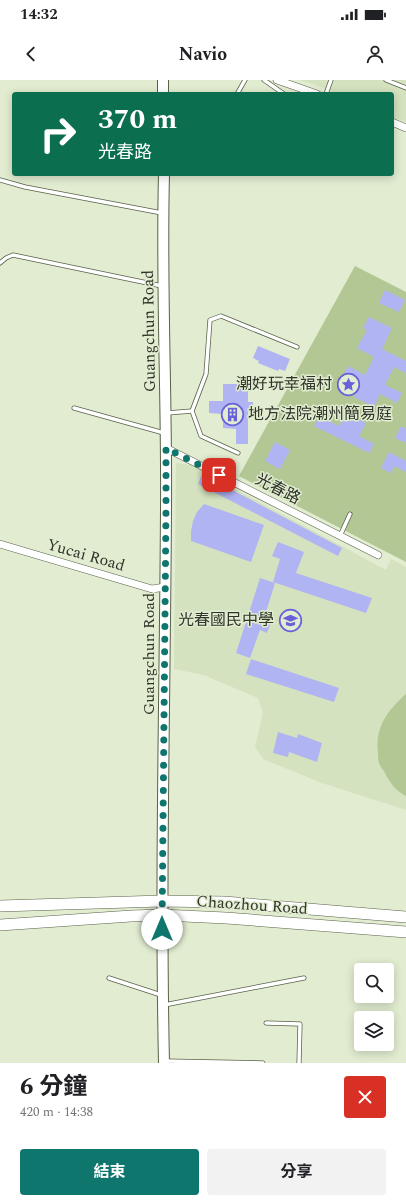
<!DOCTYPE html>
<html lang="zh-TW">
<meta charset="utf-8">
<style>
:root{--surface:#fff;--page:#f2f2f2;--text:#202124;--muted:#757577;--accent:#0f766e}
body{margin:0;font-family:Spectral,"Noto Sans TC",serif;background:var(--page);color:var(--text);height:100vh;display:flex;flex-direction:column;font-size:15px;white-space:nowrap}
*{box-sizing:border-box;margin:0}
p{font-size:13px;color:var(--muted)}
.icon{flex:none;width:22px;height:22px;fill:none;stroke:currentColor;stroke-width:2;stroke-linecap:round;stroke-linejoin:round}
.map{position:relative;height:983px;overflow:hidden}
.details{display:flex;flex-direction:column;background:var(--surface);flex:1}
.details>*{flex:none}
.hud{position:absolute;left:12px;top:12px;width:382px;height:84px;border-radius:4px;box-shadow:0 2px 10px #0003;background:#0b6e4f;color:#fff;overflow:hidden}
.buttons{position:absolute;left:354px;top:883px;display:grid;gap:8px}
.buttons a{display:grid;place-items:center;width:40px;height:40px;border-radius:4px;background:var(--surface);box-shadow:0 2px 10px #0003;font-size:20px}
.pin{position:absolute;display:grid;place-items:center;width:34px;height:34px;color:#fff;margin:-17px;border-radius:8px;box-shadow:0 2px 6px #0006}
.me{position:absolute;width:44px;margin:-22px;rotate:0deg;stroke-linejoin:round;filter:drop-shadow(0 0 3px #0008)}
.turn{display:flex;align-items:center;gap:14px;height:84px;padding:0 20px;font-size:18px}
.turn .icon{width:52px;height:52px;stroke-width:2.5}
.turn b{display:block;font-size:28px;line-height:34px}
.round{display:grid;place-items:center;flex:none;width:42px;height:42px;border-radius:4px;background:var(--page)}
.headline{display:flex;align-items:center;justify-content:space-between;height:68px;padding:0 20px}
h1{font-size:24px;font-weight:700;line-height:30px}
.button{display:flex;gap:8px;margin-top:auto;padding:8px 20px}
.button a{flex:1;height:46px;border-radius:4px;background:var(--accent);color:#fff;font-size:16px;font-weight:700;line-height:46px;text-align:center}
.button a+a{background:var(--page);color:var(--text)}
.status{display:flex;justify-content:space-between;align-items:center;height:28px;padding:0 20px;background:var(--surface);direction:ltr}
.status svg{height:11px;fill:currentColor}
header{display:flex;justify-content:space-between;align-items:center;height:52px;padding:0 20px;background:var(--surface);font-size:18px;font-weight:700}
.map>svg:first-child{display:block}
</style>
<div class="status"><b>14:32</b><svg viewBox="0 0 49 12"><path d="M0 12V9h3v3zM5 12V6h3v6zM10 12V3h3v9zM15 12V0h3v12zM26 1h20v11H26zM47 4h2v5h-2z"/></svg></div>
<header><svg class="icon" aria-label="back" viewBox="0 0 24 24"><path d="M15 5l-7 7 7 7"/></svg>Navio<svg class="icon" aria-label="person" viewBox="0 0 24 24"><circle cx="12" cy="8" r="4"/><path d="M4 21q1-7 8-7t8 7"/></svg></header>
<div class="map">
<svg width="406" height="983" viewBox="0 0 406 983">
<rect width="100%" height="100%" fill="#e1ecd0"/>
<g fill="#d4e2bf">
<path d="M300 0H406V42L392 37V14H336L327 9Z"/>
<path d="M176 383 190 385 386 490 391 479 406 487V730L319 702 263 679 255 667 263 633 258 618 204 595 174 589Z"/>
</g>
<g fill="#b3c795">
<path d="M355 186 406 212V482L239 396Z"/>
<path d="M406 614V716C396 711 390 703 385 693 383 690 380 686 379 683 378 680 378 676 378 673 375 647 387 631 406 614Z"/>
</g>
<g fill="#b1b4f2">
<path d="M385 210 405 220 399 232 379 223Z"/>
<path d="M369 237 392 248 382 269 406 281V293L394 287 385 305 402 313 397 323 380 314 374 327 354 317 360 304 343 296 348 286 365 295 374 277 357 268 367 250 363 248Z"/>
<path d="M258 266 290 279 285 291 279 289 278 291 258 283 259 281 253 278Z"/>
<path d="M223 304H248V322H253V331L248 332V364H236V349L223 348V334L209 333V321H223Z"/>
<path d="M346 333 366 343 359 356 374 364 369 373 314 346 319 336 339 346Z"/>
<path d="M401 346 406 349V363L395 358Z"/>
<path d="M275 362 290 370 280 389 265 381Z"/>
<path d="M389 372 406 381V392L394 386 391 393 381 388Z"/>
<path d="M202 394 342 468 338 476 198 404Z"/>
<path d="M204 424 264 445 251 482 191 461V451L193 441 197 432Z"/>
<path d="M278 462 304 472 296 493 372 518 366 533 273 502 280 479 272 476Z"/>
<path d="M260 498 275 503 266 532 274 535 267 553 260 550 250 578 236 573Z"/>
<path d="M251 579 339 608 334 622 246 594Z"/>
<path d="M278 652 297 658 298 654 322 663 317 682 289 672 288 677 273 673Z"/>
</g>
<g fill="none" stroke-linecap="round" stroke-linejoin="round">
<defs>
<g id="lane">
<path d="M264 0 284 14"/>
<path d="M386 0 406 8"/>
<path d="M237 14 245 0"/>
<path d="M326 14 331 0"/>
<path d="M0 100 25 107 162 133"/>
<path d="M0 183 6 178 13 175 162 206"/>
<path d="M74 328 164 353"/>
<path d="M167 333 192 331"/>
<path d="M238 373 201 356 192 331 206 294 210 240 221 236 297 267"/>
<path d="M340 456 350 434"/>
<path d="M109 898 161 915"/>
<path d="M164 925 304 898"/>
<path d="M266 943 300 944 299 983"/>
<path d="M165 981 263 983"/>
</g>
<g id="street">
<path d="M277 0 317 14"/>
<path d="M392 42 406 48"/>
<path d="M166 368 378 475"/>
<path d="M0 464 152 509 165 507"/>
</g>
<g id="secondary">
<path d="M163 0V14"/>
<path d="M164 983C160 798 165 614 166 429 167 317 161 206 164 94"/>
</g>
<g id="primary">
<path d="M0 826 162 821 224 822 406 837"/>
<path d="M0 845 131 836 162 835 226 838 406 852"/>
</g>
</defs>
<use href="#lane" stroke="#59624a" stroke-width="5"/>
<use href="#street" stroke="#59624a" stroke-width="8"/>
<use href="#secondary" stroke="#59624a" stroke-width="12"/>
<use href="#primary" stroke="#59624a" stroke-width="12"/>
<use href="#lane" stroke="#fff" stroke-width="3.5"/>
<use href="#street" stroke="#fff" stroke-width="7"/>
<use href="#secondary" stroke="#fff" stroke-width="10"/>
<use href="#primary" stroke="#fff" stroke-width="11"/>
</g>
<g fill="none" stroke-linecap="round" stroke-linejoin="round">
<path stroke="#0f766e" stroke-width="7" stroke-dasharray="0 12.6" d="M162 849 166 429V368L219 395"/>
</g>
<defs>
<symbol id="sight-ring" viewBox="-11 -11 22 22"><circle r="9.5" fill="#e1ecd0" stroke="#6961db" stroke-width="1.5"/><path d="M0-6L1.8-2.2L6-1.7L2.9 1.2L3.7 5.4L0 3.3L-3.7 5.4L-2.9 1.2L-6-1.7L-1.8-2.2Z" fill="#6961db"/></symbol>
<symbol id="building-ring" viewBox="-11 -11 22 22"><circle r="9.5" fill="#e1ecd0" stroke="#6961db" stroke-width="1.5"/><path d="M-4-6H4V6H1V3H-1V6H-4ZM-2.5-4.3h1.7v1.8h-1.7ZM.8-4.3h1.7v1.8H.8ZM-2.5-1h1.7V.8h-1.7ZM.8-1h1.7V.8H.8Z" fill="#6961db"/></symbol>
<symbol id="school-ring" viewBox="-11 -11 22 22"><circle r="9.5" fill="#e1ecd0" stroke="#6961db" stroke-width="1.5"/><path d="M0-5L7-2L0 1L-7-2ZM-4 1L0 2.5L4 1V4Q0 6-4 4Z" fill="#6961db"/></symbol>
</defs>
<g fill-rule="evenodd">
<use href="#sight-ring" x="336" y="292" width="25" height="25"/>
<use href="#building-ring" x="220" y="322" width="25" height="25"/>
<use href="#school-ring" x="278" y="528" width="25" height="25"/>
</g>
<g text-anchor="middle" dominant-baseline="central" stroke-width="3" stroke-linejoin="round" paint-order="stroke">
<g font-size="16" fill="#30342a" stroke="#e1ecd0">
<text transform="translate(149 251) rotate(-91)">Guangchun Road</text>
<text transform="translate(278 409) rotate(27)">光春路</text>
<text transform="translate(86 475) rotate(16)">Yucai Road</text>
<text transform="translate(149 574) rotate(-90)">Guangchun Road</text>
<text transform="translate(252 825) rotate(4)">Chaozhou Road</text>
</g>
<g font-size="16" fill="#30342a" stroke="#e1ecd0" text-anchor="end">
<text x="332" y="304">潮好玩幸福村</text>
<text x="248" y="334" text-anchor="start">地方法院潮州簡易庭</text>
<text x="274" y="540">光春國民中學</text>
</g>
</g>
</svg>
<div class="buttons">
<a><svg class="icon" aria-label="search" viewBox="0 0 24 24"><circle cx="10" cy="10" r="6"/><path d="M15 15l6 6"/></svg></a>
<a><svg class="icon" aria-label="layers" viewBox="0 0 24 24"><path d="M12 4l9 5-9 5-9-5zM3 14l9 5 9-5"/></svg></a>
</div>
<div class="pin" style="left:219px;top:395px;background:#d93025"><svg class="icon" aria-label="arrive" viewBox="0 0 24 24"><path d="M6 21V4h12l-3 4 3 4H6"/></svg></div>
<svg class="me" style="left:162px;top:849px" viewBox="-20 -20 40 40"><circle r="19" fill="#fff"/><path d="M0-13L10 11 0 6-10 11z" fill="#0f766e"/></svg>
<div class="hud">
<div class="turn"><svg class="icon" aria-label="right" viewBox="0 0 24 24"><path d="M7 20v-9h11M14 6l5 5-5 5"/></svg><div><b>370 m</b>光春路</div></div>
</div>
</div>
<section class="details">
<div class="headline"><div><h1>6 分鐘</h1><p>420 m · 14:38</p></div><a class="round" style="background:#d93025;color:#fff"><svg class="icon" aria-label="close" viewBox="0 0 24 24"><path d="M6 6l12 12M18 6L6 18"/></svg></a></div>
<div class="button"><a>結束</a><a>分享</a></div>
</section>
